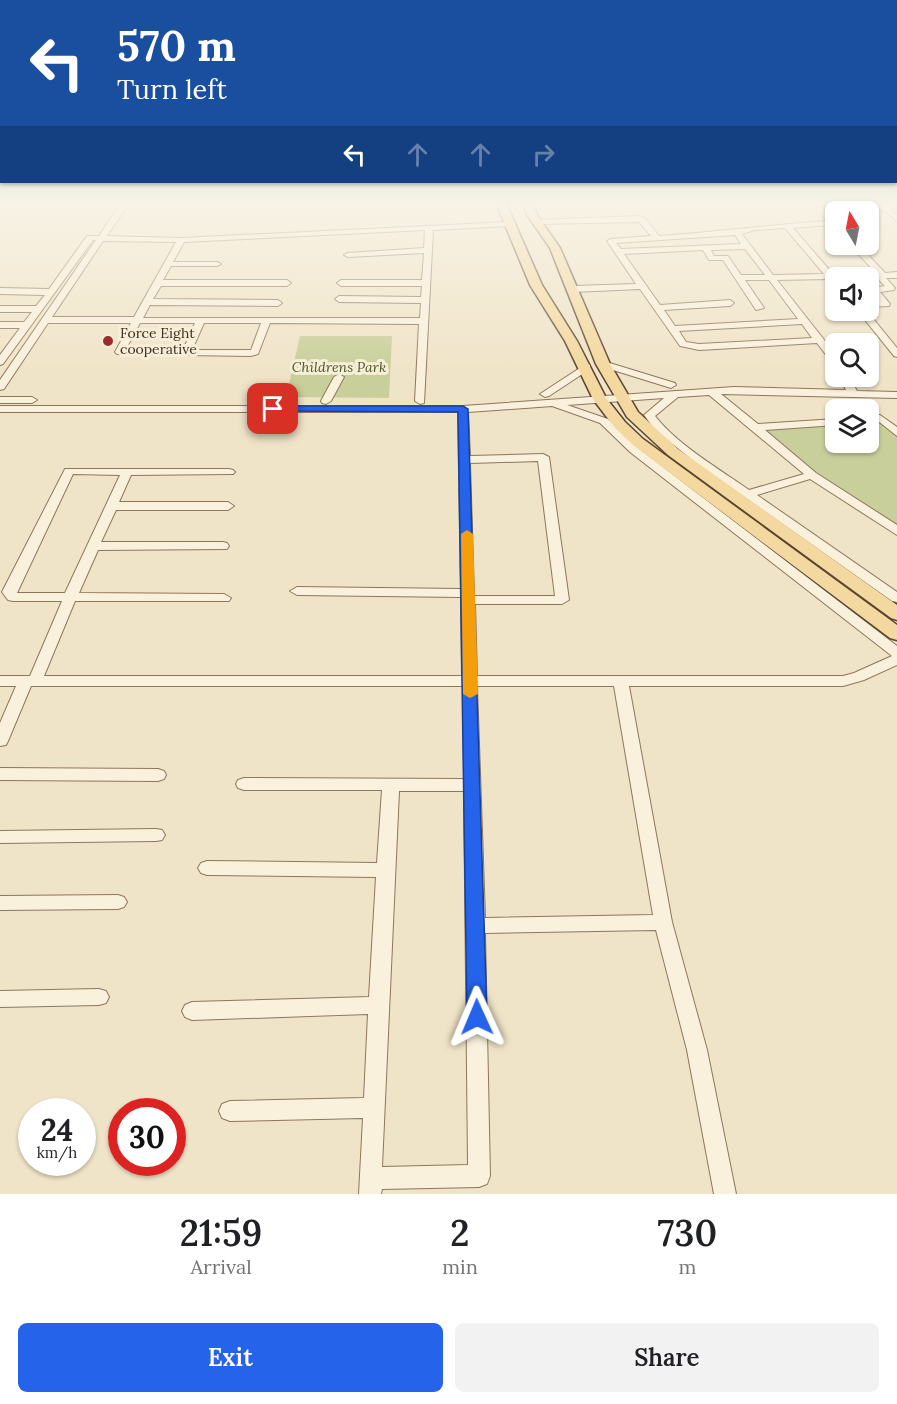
<!DOCTYPE html>
<style>
:root{--surface:#fff;--page:#f2f2f2;--text:#202124;--muted:#757577;--accent:#2563eb}
body{margin:0;font-family:Lora,serif;background:var(--page);color:var(--text);height:100vh;display:flex;flex-direction:column;font-size:22px;white-space:nowrap}
*{box-sizing:border-box;margin:0}
p{font-size:20px;color:var(--muted)}
.icon{flex:none;width:33px;height:33px;fill:none;stroke:currentColor;stroke-width:2;stroke-linecap:round;stroke-linejoin:round}
.map{position:relative;height:1194px;overflow:hidden}
.side{display:flex;flex-direction:column;background:var(--surface);flex:1}
.side>*{flex:none}
.banner{position:absolute;left:0px;top:0px;width:897px;height:183px;box-shadow:0 2px 4px #0004;background:#1a4fa0;color:#fff;overflow:hidden}
.needle{width:39px;rotate:350deg}
.controls{position:absolute;left:825px;top:201px;display:grid;gap:12px}
.controls a{display:grid;place-items:center;width:54px;height:54px;border-radius:9px;background:var(--surface);box-shadow:0 2px 4px #0004;font-size:30px}
.speed{position:absolute;left:18px;top:1098px;display:flex;gap:12px;font-size:30px;font-weight:700;text-align:center}
.speed>*{display:grid;place-content:center;width:78px;height:78px;border-radius:50%;background:var(--surface);box-shadow:0 2px 4px #0004;line-height:1}
.speed small{font-size:15px;font-weight:400}
.speed .limit{border:9px solid #d22;background:#fff;color:#111}
.pin{position:absolute;display:grid;place-items:center;width:51px;height:51px;color:#fff;margin:-26px;border-radius:12px;box-shadow:0 3px 9px #0006}
.me{position:absolute;width:66px;margin:-33px;rotate:359deg;stroke-linejoin:round;filter:drop-shadow(0 0 4px #0008)}
.turn{display:flex;align-items:center;gap:21px;height:126px;padding:0 18px;font-size:27px}
.turn .icon{width:78px;height:78px;stroke-width:2.5}
.turn b{display:block;font-size:42px;line-height:51px}
.lanes{display:flex;align-items:center;height:57px;padding:0 18px;background:#0003;justify-content:center;gap:30px;direction:ltr}
.lanes .off{opacity:.35}
.eta{display:flex;justify-content:space-evenly;align-items:center;height:102px;text-align:center}
.eta b{font-size:36px;font-weight:600;line-height:42px}
.cta{display:flex;gap:12px;margin-top:auto;padding:12px 18px}
.cta a{flex:1;height:69px;border-radius:9px;background:var(--accent);color:#fff;font-size:24px;font-weight:600;line-height:69px;text-align:center}
.cta a+a{background:var(--page);color:var(--text)}
.map>svg:first-child{display:block}
</style>
<div class="map">
<svg width="897" height="1194" viewBox="0 0 897 1194">
<rect width="100%" height="100%" fill="#f0e4c8"/>
<g fill="#c9cf9b">
<path d="M300 336H392L389 398 286 397Z"/>
<path d="M880 418 897 434V530L754 428 835 422 836 442H868L869 419Z"/>
</g>
<g fill="none" stroke-linecap="round" stroke-linejoin="round">
<defs>
<g id="minor">
<path d="M121 203H129L107 236 181 238 509 222 513 224 509 226 433 230 424 403 420 404 415 401 419 324 270 323 258 354 251 356 117 354 115 352 131 323H48L4 389 0 390V380L96 240H93L3 364 0 365V355L20 328H0V322H24L32 312H0V306H36L45 295 0 294V288L49 289 87 236H99ZM425 230 424 248 348 253 344 255 348 257 424 253 422 280H341L337 283 341 286H422L421 297 339 296 335 299 339 302 421 303 420 318H143L150 305 278 306 282 303 278 300 153 299 161 286H287L291 283 287 280H163L171 266H217L221 264 217 262H173L184 242ZM103 241 176 242 134 317H52ZM140 323H195L183 350 126 349ZM204 323H261L251 350H192Z"/>
<path d="M868 204H897V208H890L897 215V221L883 210 868 208 826 211 836 222V228L830 225 793 228 833 274 876 273 849 244H858L885 273 897 272V278H886L895 288 894 290 880 292 890 304 889 306 868 307V301H879L869 290 870 288 885 286 877 278H836L834 283 828 279 777 280 836 355V365L833 364 817 343 699 350 680 346 640 289 573 292 569 289 573 286 636 284 607 241 611 239 651 236 639 222 537 224 533 222 537 220 639 216 645 218 659 236C716 232 770 225 827 221L816 209 817 207ZM785 228 824 274 773 275 742 234 755 230ZM735 235 741 244 621 249 616 243ZM745 249 765 275H741L728 256H714L711 250ZM703 250 709 260H723L756 310 764 308 745 280H769L798 319 675 326 664 310 730 306 734 303 730 300 660 305 624 254ZM802 324 812 338 699 344 686 342 679 331Z"/>
<path d="M857 310H866L897 348V357L894 356Z"/>
<path d="M603 361 675 383 676 385 671 388 600 366 598 364Z"/>
<path d="M586 364 590 365V369L549 396 545 397 540 394Z"/>
<path d="M339 374 344 377 331 401 326 404 322 403 321 401 334 377Z"/>
<path d="M839 376H849L857 391 897 392V398L721 394 758 424 836 419V425L765 430 816 473 897 525V535L810 479 757 495 897 592V602L892 601 695 462 655 430 644 415 664 398 567 405 608 419 638 448 897 646V665L864 680 843 686H629L672 922 707 1050 736 1194H714L687 1050 656 930 485 933 490 1176 487 1184 479 1187 382 1189 381 1194H359L363 1118 230 1121 222 1118 219 1111 222 1104 230 1101 364 1098 368 1014 192 1020 185 1017 182 1011 185 1005 192 1002 369 997 376 877 207 875 201 873 198 868 201 863 207 861 377 863 382 790H244L238 788 236 784 238 780 244 778 464 779 463 686H31L8 741 6 745 0 746V723L16 686H0V676H30L62 601H13L8 600 2 592 65 469H229L233 470 235 472 233 474 131 475 119 502H228L234 506 228 510H116L101 542H223L227 543 229 546 227 549 98 550 79 593 224 594 231 598 229 601H75L44 676H462L461 597 297 595 290 591 297 587 461 589 458 412H0V406H463L734 387 846 390ZM709 395 804 474 749 490C718 468 679 446 655 416L678 397ZM552 406 600 423 630 452 892 656 854 673 843 676H477L475 604H562L569 600 549 457 543 454 470 456 468 412ZM538 461 555 596H474L470 463ZM73 474 120 475 65 593H17ZM477 686H614L653 915 485 918ZM399 791H464L468 1165 382 1167Z"/>
<path d="M0 397H32L37 400 32 403H0Z"/>
<path d="M880 415 897 427V436L878 421 868 422V416Z"/>
<path d="M0 768 158 769 164 771 166 775 164 779 158 781 0 780Z"/>
<path d="M156 829 162 830 165 835 162 840 156 841 0 843V831Z"/>
<path d="M118 895 124 897 127 902 124 907 118 909 0 910V896Z"/>
<path d="M99 989 106 991 109 997 106 1003 99 1005 0 1007V991Z"/>
</g>
<g id="major">
<path d="M496 203H506L542 285 577 341 606 398 625 422 643 439 897 625V640L890 638 633 445 615 428 593 399 565 341 530 285Z"/>
<path d="M523 203H533L537 215 560 248 610 364 638 412 678 449 897 605V620L891 618 668 455 627 417 596 364 550 248 527 215Z"/>
</g>
</defs>
<use href="#minor" stroke="#8d765c" stroke-width="2"/>
<use href="#major" stroke="#5b4430" stroke-width="3"/>
<use href="#minor" fill="#faf1dc" fill-rule="evenodd"/>
<use href="#major" fill="#f3d9a0" fill-rule="evenodd"/>
</g>
<linearGradient id="sky" x2="0" y2="1"><stop stop-color="#8fbad6"/><stop offset="0.55" stop-color="#f8f3e6"/><stop offset="1" stop-color="#f8f3e6" stop-opacity="0"/></linearGradient>
<rect width="897" height="370" fill="url(#sky)"/>
<path fill="#2563eb" stroke="#184099" stroke-width="1.5" d="M273 406H463L468 409 487 1017 484 1023 477 1026 470 1023 467 1017 458 412 269 411V407Z"/>
<path fill="#f59e0b" d="M467 530 473 534 478 694 470 698 463 694 461 534Z"/>
<circle fill="#9e2a2b" stroke="#f7eed8" stroke-width="2" cx="108" cy="341" r="6"/>
<g text-anchor="middle" dominant-baseline="central" stroke-width="6" stroke-linejoin="round" paint-order="stroke">
<g font-size="14" fill="#3d2e20" stroke="#f7eed8" text-anchor="start">
<text x="120" y="333">Force Eight<tspan x="120" dy="16">cooperative</tspan></text>
</g>
<g font-size="14" font-style="italic" fill="#4d5a26" stroke="#f7eed8">
<text x="339" y="367">Childrens Park</text>
</g>
</g>
</svg>
<div class="controls">
<a><svg class="needle" viewBox="-14 -14 28 28"><path d="M0-13l5 13h-10z" fill="#e53935"/><path d="M0 13l5-13h-10z" fill="#757577"/></svg></a>
<a><svg class="icon" aria-label="sound" viewBox="0 0 24 24"><path d="M4 9h4l5-4v14l-5-4H4zM17 9q2 3 0 6"/></svg></a>
<a><svg class="icon" aria-label="search" viewBox="0 0 24 24"><circle cx="10" cy="10" r="6"/><path d="M15 15l6 6"/></svg></a>
<a><svg class="icon" aria-label="layers" viewBox="0 0 24 24"><path d="M12 4l9 5-9 5-9-5zM3 14l9 5 9-5"/></svg></a>
</div>
<div class="speed"><div>24<small>km/h</small></div><div class="limit">30</div></div>
<div class="pin" style="left:273px;top:409px;background:#d93025"><svg class="icon" aria-label="arrive" viewBox="0 0 24 24"><path d="M6 21V4h12l-3 4 3 4H6"/></svg></div>
<svg class="me" style="left:477px;top:1017px" viewBox="-20 -20 40 40"><path d="M0-17L14 15 0 8-14 15z" fill="#2563eb" stroke="#fff" stroke-width="4"/></svg>
<div class="banner">
<div class="turn"><svg class="icon" aria-label="left" viewBox="0 0 24 24"><path d="M17 20v-9H6M10 6l-5 5 5 5"/></svg><div><b>570 m</b>Turn left</div></div>
<div class="lanes"><svg class="icon" aria-label="left" viewBox="0 0 24 24"><path d="M17 20v-9H6M10 6l-5 5 5 5"/></svg><svg class="icon off" aria-label="ahead" viewBox="0 0 24 24"><path d="M12 20V5M6 11l6-6 6 6"/></svg><svg class="icon off" aria-label="ahead" viewBox="0 0 24 24"><path d="M12 20V5M6 11l6-6 6 6"/></svg><svg class="icon off" aria-label="right" viewBox="0 0 24 24"><path d="M7 20v-9h11M14 6l5 5-5 5"/></svg></div>
</div>
</div>
<section class="side">
<div class="eta">
<div><b>21:59</b><p>Arrival</p></div>
<div><b>2</b><p>min</p></div>
<div><b>730</b><p>m</p></div>
</div>
<div class="cta"><a>Exit</a><a>Share</a></div>
</section>
